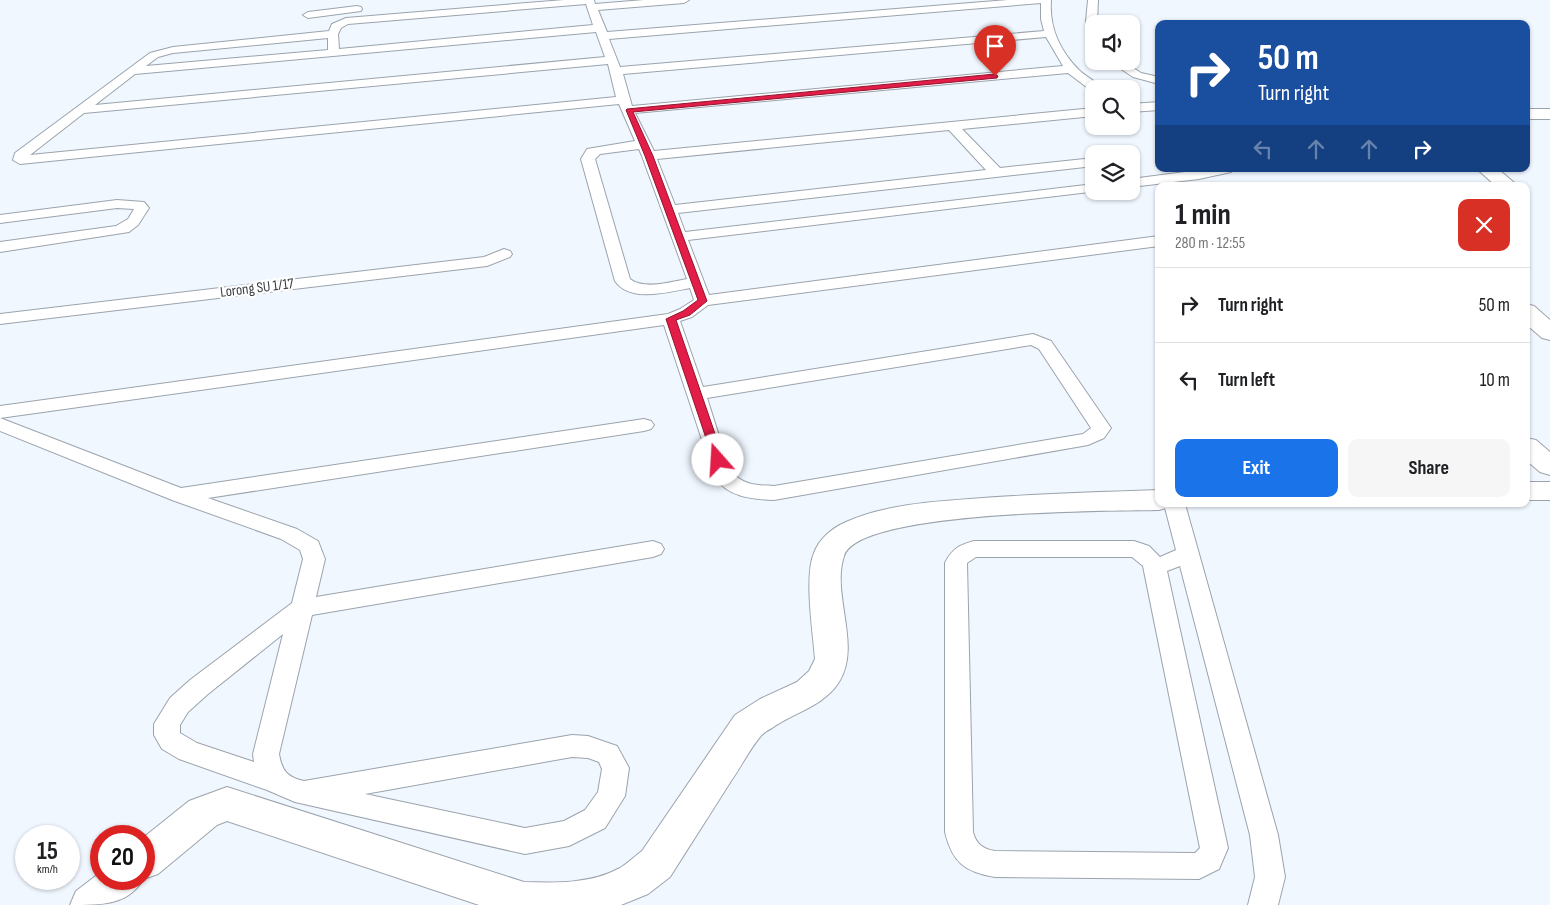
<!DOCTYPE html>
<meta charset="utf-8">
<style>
:root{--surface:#fff;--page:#f6f6f6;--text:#202124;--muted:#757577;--line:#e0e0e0;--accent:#1a73e8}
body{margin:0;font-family:"Sofia Sans Condensed",sans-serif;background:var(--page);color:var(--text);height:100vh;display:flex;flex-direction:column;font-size:19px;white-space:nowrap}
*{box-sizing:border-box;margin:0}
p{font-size:16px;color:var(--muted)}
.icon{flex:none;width:28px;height:28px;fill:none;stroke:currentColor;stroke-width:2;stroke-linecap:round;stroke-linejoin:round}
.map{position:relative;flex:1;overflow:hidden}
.panel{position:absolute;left:1155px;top:182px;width:375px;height:325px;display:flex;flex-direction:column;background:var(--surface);border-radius:10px;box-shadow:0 1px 4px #0004}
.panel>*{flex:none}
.guide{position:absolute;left:1155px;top:20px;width:375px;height:152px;border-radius:10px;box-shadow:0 1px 4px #0004;background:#1a4fa0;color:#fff;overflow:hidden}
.tools{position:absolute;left:1085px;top:15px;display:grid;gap:10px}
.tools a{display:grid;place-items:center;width:55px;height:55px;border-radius:10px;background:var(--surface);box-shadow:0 1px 4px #0004;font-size:25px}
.speed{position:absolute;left:15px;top:825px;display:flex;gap:10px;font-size:25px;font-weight:700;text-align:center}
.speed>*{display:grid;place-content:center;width:65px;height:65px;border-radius:50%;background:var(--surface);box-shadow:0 1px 4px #0004;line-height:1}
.speed small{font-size:12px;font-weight:400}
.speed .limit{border:8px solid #d22;background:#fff;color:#111}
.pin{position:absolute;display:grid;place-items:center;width:42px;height:42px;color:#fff;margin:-51px -21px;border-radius:50% 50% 50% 0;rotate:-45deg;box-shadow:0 0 5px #0007}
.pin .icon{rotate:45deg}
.me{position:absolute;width:55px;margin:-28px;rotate:341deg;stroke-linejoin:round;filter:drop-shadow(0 0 4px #0008)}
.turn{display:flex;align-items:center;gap:18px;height:105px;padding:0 20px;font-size:22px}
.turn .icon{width:65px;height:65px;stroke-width:2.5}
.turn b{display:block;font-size:35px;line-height:42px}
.lanes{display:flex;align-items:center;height:48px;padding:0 20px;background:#0003;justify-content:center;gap:25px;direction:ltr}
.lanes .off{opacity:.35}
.round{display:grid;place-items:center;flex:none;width:52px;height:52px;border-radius:10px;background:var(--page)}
.headline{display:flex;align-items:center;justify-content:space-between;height:85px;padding:0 20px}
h1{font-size:30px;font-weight:700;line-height:38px}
.button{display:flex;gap:10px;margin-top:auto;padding:10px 20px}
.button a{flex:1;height:58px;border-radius:10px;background:var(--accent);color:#fff;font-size:20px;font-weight:700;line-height:58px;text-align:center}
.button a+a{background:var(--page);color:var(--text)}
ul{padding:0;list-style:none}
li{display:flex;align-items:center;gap:15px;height:75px;padding:0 20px;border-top:1px solid var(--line)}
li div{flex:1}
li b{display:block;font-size:19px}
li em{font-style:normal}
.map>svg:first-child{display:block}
</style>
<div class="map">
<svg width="1550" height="905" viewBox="0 0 1550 905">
<rect width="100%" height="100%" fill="#f0f7ff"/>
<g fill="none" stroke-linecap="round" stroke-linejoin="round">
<defs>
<g id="service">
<path d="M564 0H594L595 4 644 0H689L684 3 598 10 607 32 1008 0H1051C1049 27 1060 51 1079 70 1086 77 1096 81 1103 89H1094L1093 92 1068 73 635 113 654 151 1094 108V116L962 129 1000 168 1094 158V166L678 213 685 232 1094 184V191H1098L688 240 709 295 1159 236V246L708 305 692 317 680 321 703 387 1033 334 1051 341 1111 428 1104 438 1088 445 774 500C751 499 727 497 714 476L664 325 0 418V406L668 314 680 309 694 300 690 288C668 292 630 303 615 281L581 159 587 149 635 141 619 104 20 164 13 160 15 153 150 53 173 47 329 31 332 24 346 18ZM1041 3V19L1044 31 620 67 609 39ZM586 4 593 25 339 49 338 34 341 28 348 24ZM596 32 605 57 95 105 135 74ZM1046 37 1063 66 632 106 623 74ZM328 38V50L146 66 158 57 173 53ZM608 64 616 97 30 155 84 113ZM949 130 986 170 675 205 657 159ZM639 149 642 156 687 279C670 282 645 290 630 279L595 159 600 154ZM1031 345 1039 349 1091 428 1083 434 774 486C761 485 748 486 737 477 728 470 712 412 707 398Z"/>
<path d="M1088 0H1098L1097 24H1094V35L1089 32 1086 21Z"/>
<path d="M357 6 361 7 362 9 361 11 308 18 303 15 308 12Z"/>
<path d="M1109 61H1123L1141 73 1159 77V84L1133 77Z"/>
<path d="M1159 102V110L1131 112V104Z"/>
<path d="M1208 169H1233L1231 172 1199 179 1131 187V179Z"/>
<path d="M117 200 144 202 149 208 138 225 129 232 0 252V242L116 226 128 219 134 209 117 208 0 223V215Z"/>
<path d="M504 249 510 251 512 254 510 257 487 266 0 324V314L484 257Z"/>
<path d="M0 418 181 488 644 419 651 421 654 425 651 429 644 431 208 498 297 529 318 541 325 559 316 597 653 541 661 544 664 549 661 554 653 557 312 615 279 754C282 771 287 777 304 781L572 735 588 736 617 746 629 768 625 796 605 828 569 846 525 854 295 802 267 790 179 759 162 749 154 735V724L170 698 190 680 292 603 303 559 300 550 281 539 172 500 0 431ZM283 634 253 754 254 762 197 743 180 733V725L188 712 208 694ZM572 757 588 758 599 762 602 769 598 792 585 810 564 821 525 828 365 794Z"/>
<path d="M1164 504H1185L1278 835 1285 877 1278 905H1248L1255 877 1250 835 1180 566 1167 571 1228 848 1219 869 1199 879 995 877C965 872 952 862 945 832V563C952 549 959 545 974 541H1134L1149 546 1160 557 1176 550ZM976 557H1132L1143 566 1200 848 1195 853 995 851C983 849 976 844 973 832L967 563Z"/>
</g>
<g id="minor">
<rect x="1526" y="109" width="24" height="10"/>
<path d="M1477 169H1498L1518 186H1496Z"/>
<path d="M1526 304 1534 306 1550 320V340L1542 338 1526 324Z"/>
<path d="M1526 438 1536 440 1550 452V475L1540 472 1526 460Z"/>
<rect x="1526" y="482" width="24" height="18"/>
<path d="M1159 490V504H1171L1169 507 1159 510C1111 511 858 510 844 556 831 595 862 645 839 682 824 706 795 712 772 728 768 730 763 733 760 737 749 750 741 767 731 781 711 813 690 845 670 877L648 894 621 905H479L227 821 217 825 158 874 144 879H143C129 905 102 905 70 905L76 891 101 872V879H144V837L189 801 227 787 524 882C556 883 591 884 620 868 628 863 635 856 642 851L735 715 760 699 797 682 809 671 815 659C813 633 804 576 814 553 819 539 832 528 846 522 884 505 928 502 969 499 1032 494 1095 492 1159 490Z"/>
</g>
</defs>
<use href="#service" stroke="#9ba3ac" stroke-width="2"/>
<use href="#minor" stroke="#9ba3ac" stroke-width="2"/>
<use href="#service" fill="#fff" fill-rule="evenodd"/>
<use href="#minor" fill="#fff" fill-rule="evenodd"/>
</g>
<path fill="#e11d48" stroke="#92132f" d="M995 74 998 76 997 78 633 112 653 156 707 301 690 315 676 320 724 460 718 463 714 462 666 319 683 311 698 300 645 156 626 110 627 109Z"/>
<g text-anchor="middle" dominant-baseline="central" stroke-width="4.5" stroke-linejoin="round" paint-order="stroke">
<g font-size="15" fill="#393c40" stroke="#fff">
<text transform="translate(257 288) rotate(-7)">Lorong SU 1/17</text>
</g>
</g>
</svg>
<div class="tools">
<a><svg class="icon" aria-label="sound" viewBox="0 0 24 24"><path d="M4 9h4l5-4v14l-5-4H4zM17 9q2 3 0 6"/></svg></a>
<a><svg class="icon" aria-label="search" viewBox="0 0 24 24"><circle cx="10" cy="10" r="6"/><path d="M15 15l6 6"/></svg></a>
<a><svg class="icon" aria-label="layers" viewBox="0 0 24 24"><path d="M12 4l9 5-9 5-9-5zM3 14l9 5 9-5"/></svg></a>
</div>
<div class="speed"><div>15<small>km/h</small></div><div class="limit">20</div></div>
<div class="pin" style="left:995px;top:76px;background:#d93025"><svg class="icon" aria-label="arrive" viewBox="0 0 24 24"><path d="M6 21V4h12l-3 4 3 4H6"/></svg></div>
<svg class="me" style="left:718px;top:460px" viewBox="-20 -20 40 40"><circle r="19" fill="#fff"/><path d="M0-13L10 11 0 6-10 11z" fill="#e11d48"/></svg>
<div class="guide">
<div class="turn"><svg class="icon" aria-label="right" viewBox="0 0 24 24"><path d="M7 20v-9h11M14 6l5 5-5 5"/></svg><div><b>50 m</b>Turn right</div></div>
<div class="lanes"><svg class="icon off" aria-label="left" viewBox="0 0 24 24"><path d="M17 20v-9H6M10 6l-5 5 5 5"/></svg><svg class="icon off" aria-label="ahead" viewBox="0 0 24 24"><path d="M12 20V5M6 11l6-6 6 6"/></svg><svg class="icon off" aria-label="ahead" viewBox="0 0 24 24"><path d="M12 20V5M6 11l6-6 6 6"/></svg><svg class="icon" aria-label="right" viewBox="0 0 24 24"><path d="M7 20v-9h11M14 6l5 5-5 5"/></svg></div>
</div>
<section class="panel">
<div class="headline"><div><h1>1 min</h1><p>280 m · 12:55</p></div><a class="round" style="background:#d93025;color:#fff"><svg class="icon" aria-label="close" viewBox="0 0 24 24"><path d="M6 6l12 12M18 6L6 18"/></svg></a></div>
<ul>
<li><svg class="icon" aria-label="right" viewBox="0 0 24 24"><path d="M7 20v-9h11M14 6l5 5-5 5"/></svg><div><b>Turn right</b></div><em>50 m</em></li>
<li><svg class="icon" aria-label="left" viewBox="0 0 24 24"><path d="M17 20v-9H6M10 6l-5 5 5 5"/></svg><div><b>Turn left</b></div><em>10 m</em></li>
</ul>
<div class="button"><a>Exit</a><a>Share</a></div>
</section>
</div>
